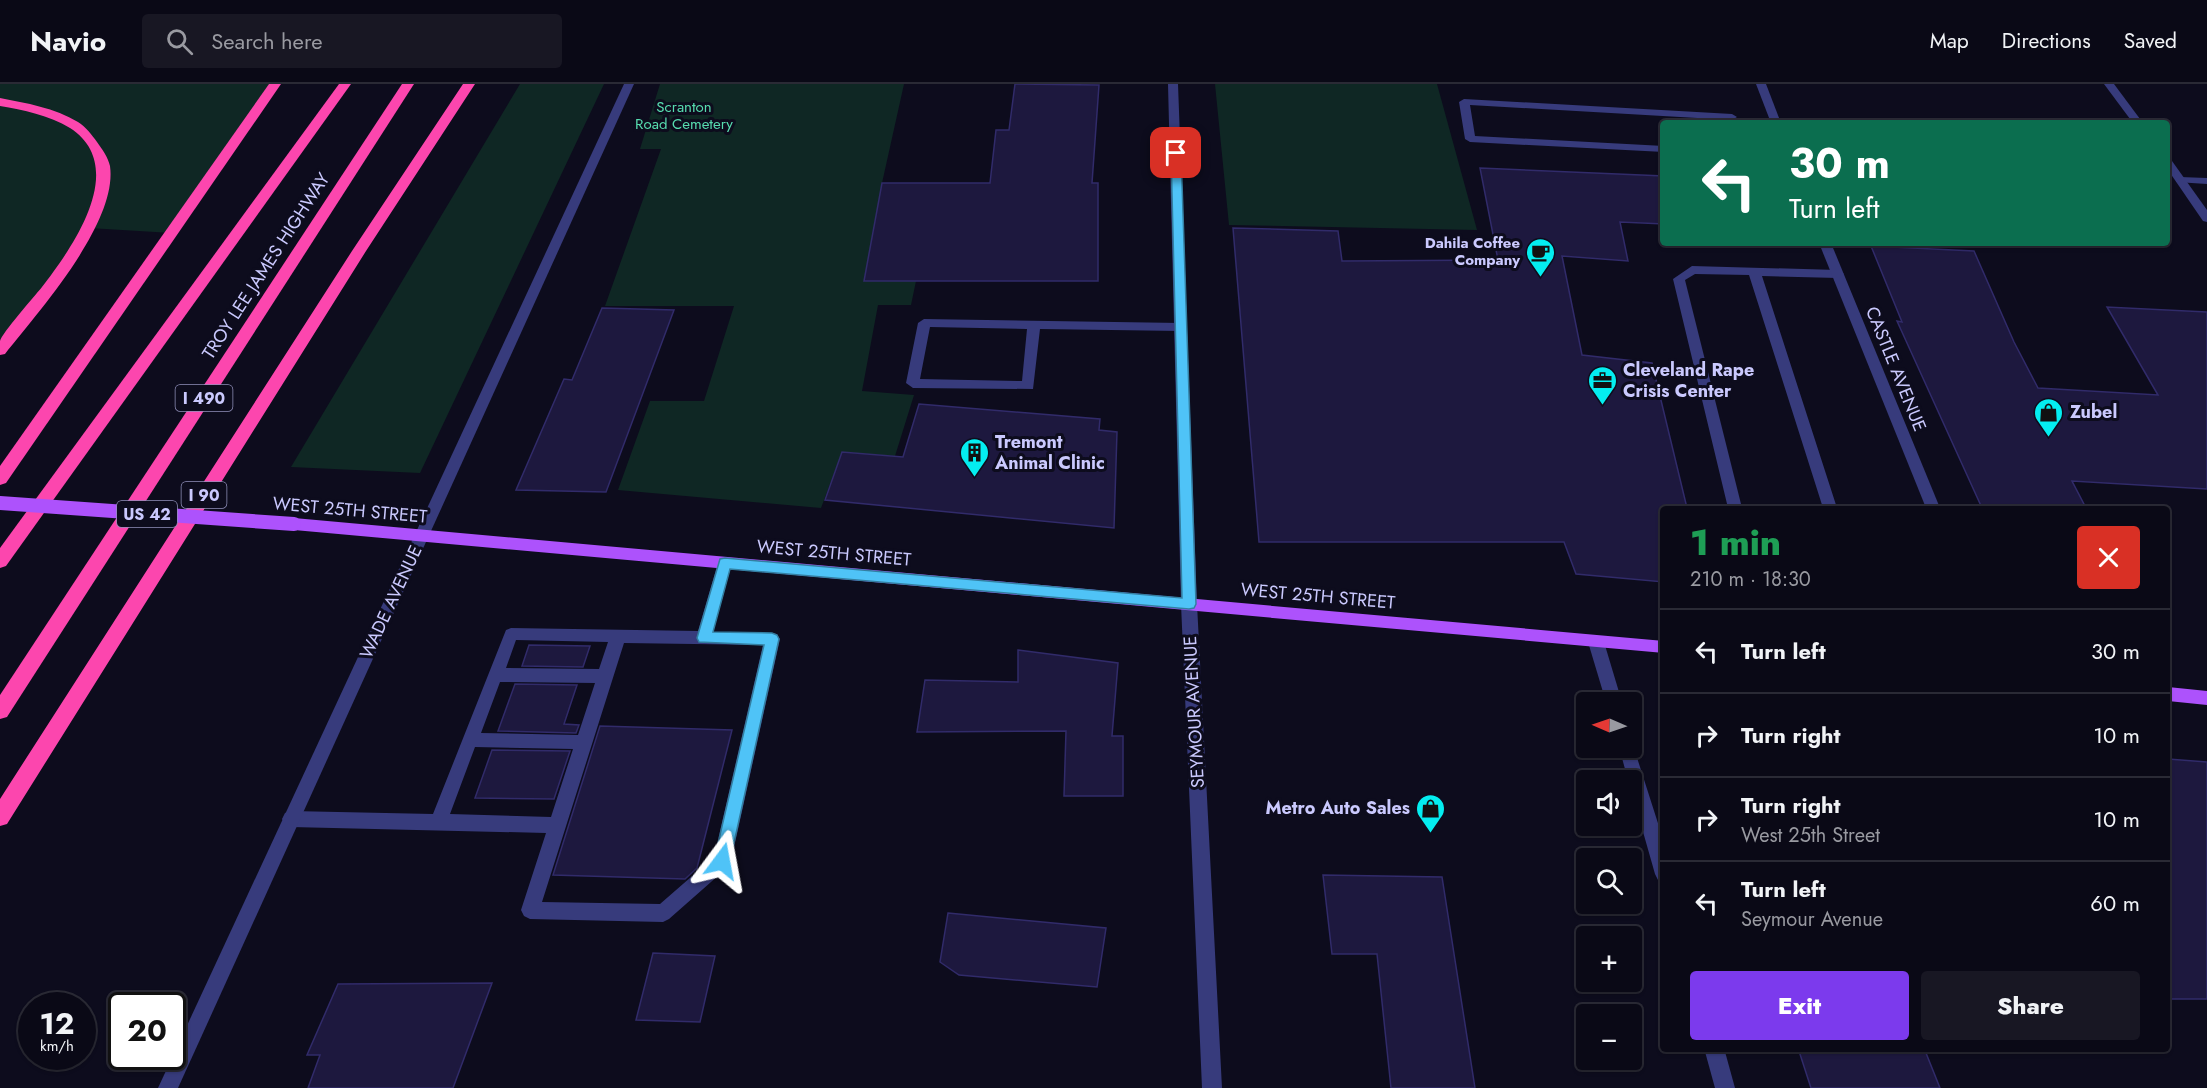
<!DOCTYPE html>
<meta charset="utf-8">
<style>
:root{--surface:#0a0916;--page:#181723;--text:#f1f3f6;--muted:#999aa1;--line:#2a2a35;--accent:#7c3aed}
body{margin:0;font-family:Jost,sans-serif;background:var(--page);color:var(--text);height:100vh;display:flex;flex-direction:column;font-size:22px;white-space:nowrap}
*{box-sizing:border-box;margin:0}
p{font-size:20px;color:var(--muted)}
.icon{flex:none;width:33px;height:33px;fill:none;stroke:currentColor;stroke-width:2;stroke-linecap:round;stroke-linejoin:round}
.map{position:relative;flex:1;overflow:hidden}
.panel{position:absolute;left:1660px;top:422px;width:510px;height:546px;display:flex;flex-direction:column;background:var(--surface);border-radius:6px;box-shadow:0 2px 4px #0004,0 0 0 2px var(--line)}
.panel>*{flex:none}
.top-card{position:absolute;left:1660px;top:36px;width:510px;height:126px;border-radius:6px;box-shadow:0 2px 4px #0004,0 0 0 2px var(--line);background:#0b6e4f;color:#fff;overflow:hidden}
.needle{width:39px;rotate:272deg}
.buttons{position:absolute;left:1576px;top:608px;display:grid;gap:12px}
.buttons a{display:grid;place-items:center;width:66px;height:66px;border-radius:6px;background:var(--surface);box-shadow:0 2px 4px #0004,0 0 0 2px var(--line);font-size:30px}
.speed{position:absolute;left:18px;top:908px;display:flex;gap:12px;font-size:30px;font-weight:700;text-align:center}
.speed>*{display:grid;place-content:center;width:78px;height:78px;border-radius:50%;background:var(--surface);box-shadow:0 2px 4px #0004,0 0 0 2px var(--line);line-height:1}
.speed small{font-size:15px;font-weight:400}
.speed .limit{border:3px solid #111;border-radius:9px;background:#fff;color:#111}
.pin{position:absolute;display:grid;place-items:center;width:51px;height:51px;color:#fff;margin:-26px;border-radius:12px;box-shadow:0 3px 9px #0006}
.me{position:absolute;width:66px;margin:-33px;rotate:13deg;stroke-linejoin:round;filter:drop-shadow(0 0 4px #0008)}
.turn{display:flex;align-items:center;gap:21px;height:126px;padding:0 30px;font-size:27px}
.turn .icon{width:78px;height:78px;stroke-width:2.5}
.turn b{display:block;font-size:42px;line-height:51px}
.round{display:grid;place-items:center;flex:none;width:63px;height:63px;border-radius:6px;background:var(--page)}
.summary{display:flex;align-items:center;justify-content:space-between;height:102px;padding:0 30px}
h1{font-size:36px;font-weight:800;line-height:45px;color:#1e9e55}
.button{display:flex;gap:12px;margin-top:auto;padding:12px 30px}
.button a{flex:1;height:69px;border-radius:6px;background:var(--accent);color:#fff;font-size:24px;font-weight:800;line-height:69px;text-align:center}
.button a+a{background:var(--page);color:var(--text)}
ul{padding:0;list-style:none}
li{display:flex;align-items:center;gap:18px;height:84px;padding:0 30px;border-top:2px solid var(--line)}
li div{flex:1}
li b{display:block;font-size:22px}
li em{font-style:normal}
header{display:flex;align-items:center;gap:36px;box-sizing:border-box;height:84px;padding:0 30px;background:var(--surface);border-bottom:2px solid var(--line)}
header strong{font-size:28px}
nav{display:flex;gap:33px;margin-inline-start:auto;font-size:21px}
.search{width:420px;height:54px;background:var(--page);display:flex;align-items:center;gap:15px;box-sizing:border-box;padding:0 21px;border-radius:6px;color:var(--muted);font-size:22px}
.map>svg:first-child{display:block}
</style>
<header>
<strong>Navio</strong>
<div class="search"><svg class="icon" aria-label="search" viewBox="0 0 24 24"><circle cx="10" cy="10" r="6"/><path d="M15 15l6 6"/></svg>Search here</div>
<nav><a>Map</a><a>Directions</a><a>Saved</a></nav>
</header>
<div class="map">
<svg width="2207" height="1004" viewBox="0 0 2207 1004">
<rect width="100%" height="100%" fill="#0d0c1d"/>
<g fill="#0f2724">
<path d="M0 0H275L172 149 89 144 0 266Z"/>
<path d="M520 0H604L420 389 291 383Z"/>
<path d="M660 0H904L882 99 864 197H916L911 221H878L862 307 914 311 895 372 842 368 821 424 618 406 650 317H704L734 222H605L661 65H640Z"/>
<path d="M1215 0H1437L1477 146 1229 141Z"/>
</g>
<g fill="#1d183e" stroke="#312b6a" stroke-width="1.5">
<path d="M1015 0 1099 1 1092 99H1098V197H864L882 99H990L996 46H1009Z"/>
<path d="M1480 84 1664 92V140L1620 138 1628 177 1562 172 1582 271 1652 279 1687 424H1664V498L1576 490 1564 458H1259L1233 144 1338 147 1342 177 1498 176Z"/>
<path d="M1871 162 1974 167 2014 258 2038 304 2158 311 2107 223 2207 228V405L2072 397 2086 424H1982L1897 237 1902 238Z"/>
<path d="M602 224 674 226 606 408 516 406 564 295 572 296Z"/>
<path d="M919 320 1100 335 1099 346 1117 348 1114 444 825 416 842 368 903 373Z"/>
<path d="M529 561 590 562 583 583 522 582Z"/>
<path d="M1018 566 1118 579 1112 652H1123V712H1064L1066 647 917 648 925 596 1018 598Z"/>
<path d="M515 600 577 601 564 640 579 641 576 649 498 647Z"/>
<path d="M600 642 732 646 697 784 685 795 553 791Z"/>
<path d="M492 666 570 667 554 715 475 714Z"/>
<path d="M2168 675 2207 678V915H2168Z"/>
<path d="M1323 791 1442 793 1475 1004H1391L1377 870H1332Z"/>
<path d="M948 829 1106 844 1097 903 959 891 940 878Z"/>
<path d="M653 869 715 872 700 938 636 936Z"/>
<path d="M492 899 453 1004H308L320 971H307L338 900Z"/>
<path d="M1798 964H1924L1940 1004H1811Z"/>
</g>
<g fill="none" stroke-linecap="round" stroke-linejoin="round">
<g fill="#373b7c" fill-rule="evenodd">
<path d="M1464 15 1732 30 1737 33 1732 36 1470 21 1475 52 1664 62V68L1470 58 1465 55 1459 18Z"/>
<path d="M2180 93 2207 94V100L2176 98V94Z"/>
<path d="M1692 182 1838 186 1844 190 1838 194 1762 192 1837 424H1823L1749 191 1695 190 1685 196 1742 424H1728L1673 195Z"/>
<path d="M924 235 1181 239 1187 243 1181 247 1040 245 1033 305 913 304 906 299 918 239ZM930 243 1027 245 1022 297 920 295Z"/>
<path d="M725 473 730 475 732 479 713 548 772 549 777 550 780 555 731 777 728 783 669 835 663 838 530 835 524 832 521 826 546 749 291 743 285 741 282 735 285 729 291 727 433 730 506 546 511 544 698 547 718 479 720 475ZM516 556 608 558 599 585 506 584ZM624 559 763 561 714 773 660 820 542 818ZM500 598 595 599 578 651 481 649ZM475 663 573 665 551 733 450 730Z"/>
</g>
<g fill="#373b7c" fill-rule="evenodd">
<path d="M624 0H634L178 1004H158Z"/>
<path d="M1168 0H1178L1197 520 1222 1004H1202L1181 520Z"/>
<path d="M1756 0H1766L1781 39H1771Z"/>
<path d="M2104 0H2114L2143 39H2133Z"/>
<path d="M2168 76 2172 77 2207 126V138L2203 137 2168 86Z"/>
<path d="M1819 159H1831L1940 424H1926Z"/>
<path d="M1596 552 1601 553 1604 558 1622 618H1606L1588 558 1591 553Z"/>
<path d="M1632 658 1664 758V798L1658 796 1655 790 1632 709V696H1628L1619 663H1632Z"/>
<path d="M1704 964H1724L1735 1004H1715Z"/>
</g>
<g fill="#ad52fc" fill-rule="evenodd">
<path d="M294 434 1664 557V569L294 446 289 444 287 440 289 436Z"/>
<path d="M2168 603 2207 607V621L2168 617Z"/>
</g>
<g fill="#fc46ae" fill-rule="evenodd">
<path d="M269 0H281L6 399 0 401V382Z"/>
<path d="M339 0H351L6 482 0 484V464Z"/>
<path d="M402 0H414L7 633 0 635V611Z"/>
<path d="M463 0H475L366 167 7 740 0 742V715L352 167Z"/>
<path d="M0 14C26 19 55 24 78 38 86 43 92 51 97 58 102 65 108 73 110 82 118 139 39 227 5 270L0 271C0 267 0 262 0 257 2 249 34 213 42 203 72 164 130 83 70 44 49 31 23 26 0 22Z"/>
</g>
<path stroke="#ad52fc" stroke-width="14" d="M0 419 294 440"/>
</g>
<path fill="#4fc3f7" stroke="#337fa1" stroke-width="1.5" d="M1176 66 1181 69 1196 520 1194 524 1189 525 730 485 713 548 772 549 777 551 779 555 730 777 728 783 722 785 717 783 714 777 764 561 699 558 697 554 720 475 725 474 1182 514 1171 69Z"/>
<defs>
<symbol id="cafe-pin" viewBox="-11 -11 22 30"><path d="M0 17L-7.5 6A9.5 9.5 0 1 1 7.5 6Z" fill="#04edf0" stroke="#0d0c1d"/><path d="M-5.5-4.5H6V0H3Q3 3.5 0 3.5H-2.5Q-5.5 3.5-5.5 0ZM3-3.2v2h1.7v-2ZM-6 4.5H4V6H-6Z" fill="#111"/></symbol>
<symbol id="office-pin" viewBox="-11 -11 22 30"><path d="M0 17L-7.5 6A9.5 9.5 0 1 1 7.5 6Z" fill="#04edf0" stroke="#0d0c1d"/><path d="M-6-3h4V-5.5h4V-3h4V5H-6ZM-1-4.5V-3h2v-1.5ZM-6 0V1H6V0Z" fill="#111"/></symbol>
<symbol id="shop-pin" viewBox="-11 -11 22 30"><path d="M0 17L-7.5 6A9.5 9.5 0 1 1 7.5 6Z" fill="#04edf0" stroke="#0d0c1d"/><path d="M-5-2.5h2.3a2.7 3.5 0 0 1 5.4 0H5L5.5 6h-11ZM-1.5-2.5h3a1.5 2.3 0 0 0-3 0Z" fill="#111"/></symbol>
<symbol id="building-pin" viewBox="-11 -11 22 30"><path d="M0 17L-7.5 6A9.5 9.5 0 1 1 7.5 6Z" fill="#04edf0" stroke="#0d0c1d"/><path d="M-4-6H4V6H1V3H-1V6H-4ZM-2.5-4.3h1.7v1.8h-1.7ZM.8-4.3h1.7v1.8H.8ZM-2.5-1h1.7V.8h-1.7ZM.8-1h1.7V.8H.8Z" fill="#111"/></symbol>
</defs>
<g fill-rule="evenodd">
<use href="#cafe-pin" x="1524" y="152" width="33" height="45"/>
<use href="#office-pin" x="1586" y="280" width="33" height="45"/>
<use href="#shop-pin" x="2032" y="312" width="33" height="45"/>
<use href="#building-pin" x="958" y="352" width="33" height="45"/>
<use href="#shop-pin" x="1414" y="708" width="33" height="45"/>
</g>
<g text-anchor="middle" dominant-baseline="central" stroke-width="6" stroke-linejoin="round" paint-order="stroke">
<g font-size="15" fill="#57dcaf" stroke="#0d0c1d">
<text x="684" y="23">Scranton<tspan x="684" dy="17">Road Cemetery</tspan></text>
</g>
<g font-size="15" font-weight="bold" fill="#cac9fe" stroke="#0d0c1d" text-anchor="end">
<text x="1520" y="159">Dahila Coffee<tspan x="1520" dy="17">Company</tspan></text>
</g>
<g fill="#0d0c1d" stroke="#9190ba" stroke-width="1.5">
<rect x="175.5" y="301" width="57" height="26" rx="4.5"/>
<rect x="181.5" y="398" width="45" height="26" rx="4.5"/>
<rect x="117" y="417" width="60" height="26" rx="4.5"/>
</g>
<g font-size="16" font-weight="bold" fill="#cac9fe">
<text x="204" y="314">I 490</text>
<text x="204" y="411">I 90</text>
<text x="147" y="430">US 42</text>
</g>
<g font-size="18" fill="#cac9fe" stroke="#0d0c1d">
<text transform="translate(266 182) rotate(-57)">TROY LEE JAMES HIGHWAY</text>
<text transform="translate(1896 285) rotate(68)">CASTLE AVENUE</text>
<text transform="translate(350 426) rotate(5)">WEST 25TH STREET</text>
<text transform="translate(834 469) rotate(5)">WEST 25TH STREET</text>
<text transform="translate(1318 512) rotate(5)">WEST 25TH STREET</text>
<text transform="translate(391 518) rotate(-65)">WADE AVENUE</text>
<text transform="translate(1194 628) rotate(-93)">SEYMOUR AVENUE</text>
</g>
<g font-size="18" font-weight="bold" fill="#cac9fe" stroke="#0d0c1d" text-anchor="start">
<text x="1623" y="286">Cleveland Rape<tspan x="1623" dy="21">Crisis Center</tspan></text>
<text x="2070" y="328">Zubel</text>
<text x="995" y="358">Tremont<tspan x="995" dy="21">Animal Clinic</tspan></text>
<text x="1410" y="724" text-anchor="end">Metro Auto Sales</text>
</g>
</g>
</svg>
<div class="buttons">
<a><svg class="needle" viewBox="-14 -14 28 28"><path d="M0-13l5 13h-10z" fill="#e53935"/><path d="M0 13l5-13h-10z" fill="#999aa1"/></svg></a>
<a><svg class="icon" aria-label="sound" viewBox="0 0 24 24"><path d="M4 9h4l5-4v14l-5-4H4zM17 9q2 3 0 6"/></svg></a>
<a><svg class="icon" aria-label="search" viewBox="0 0 24 24"><circle cx="10" cy="10" r="6"/><path d="M15 15l6 6"/></svg></a>
<a>+</a>
<a>−</a>
</div>
<div class="speed"><div>12<small>km/h</small></div><div class="limit">20</div></div>
<div class="pin" style="left:1176px;top:69px;background:#d93025"><svg class="icon" aria-label="arrive" viewBox="0 0 24 24"><path d="M6 21V4h12l-3 4 3 4H6"/></svg></div>
<svg class="me" style="left:722px;top:777px" viewBox="-20 -20 40 40"><path d="M0-17L14 15 0 8-14 15z" fill="#4fc3f7" stroke="#fff" stroke-width="4"/></svg>
<div class="top-card">
<div class="turn"><svg class="icon" aria-label="left" viewBox="0 0 24 24"><path d="M17 20v-9H6M10 6l-5 5 5 5"/></svg><div><b>30 m</b>Turn left</div></div>
</div>
<section class="panel">
<div class="summary"><div><h1>1 min</h1><p>210 m · 18:30</p></div><a class="round" style="background:#d93025;color:#fff"><svg class="icon" aria-label="close" viewBox="0 0 24 24"><path d="M6 6l12 12M18 6L6 18"/></svg></a></div>
<ul>
<li><svg class="icon" aria-label="left" viewBox="0 0 24 24"><path d="M17 20v-9H6M10 6l-5 5 5 5"/></svg><div><b>Turn left</b></div><em>30 m</em></li>
<li><svg class="icon" aria-label="right" viewBox="0 0 24 24"><path d="M7 20v-9h11M14 6l5 5-5 5"/></svg><div><b>Turn right</b></div><em>10 m</em></li>
<li><svg class="icon" aria-label="right" viewBox="0 0 24 24"><path d="M7 20v-9h11M14 6l5 5-5 5"/></svg><div><b>Turn right</b><p>West 25th Street</p></div><em>10 m</em></li>
<li><svg class="icon" aria-label="left" viewBox="0 0 24 24"><path d="M17 20v-9H6M10 6l-5 5 5 5"/></svg><div><b>Turn left</b><p>Seymour Avenue</p></div><em>60 m</em></li>
</ul>
<div class="button"><a>Exit</a><a>Share</a></div>
</section>
</div>
